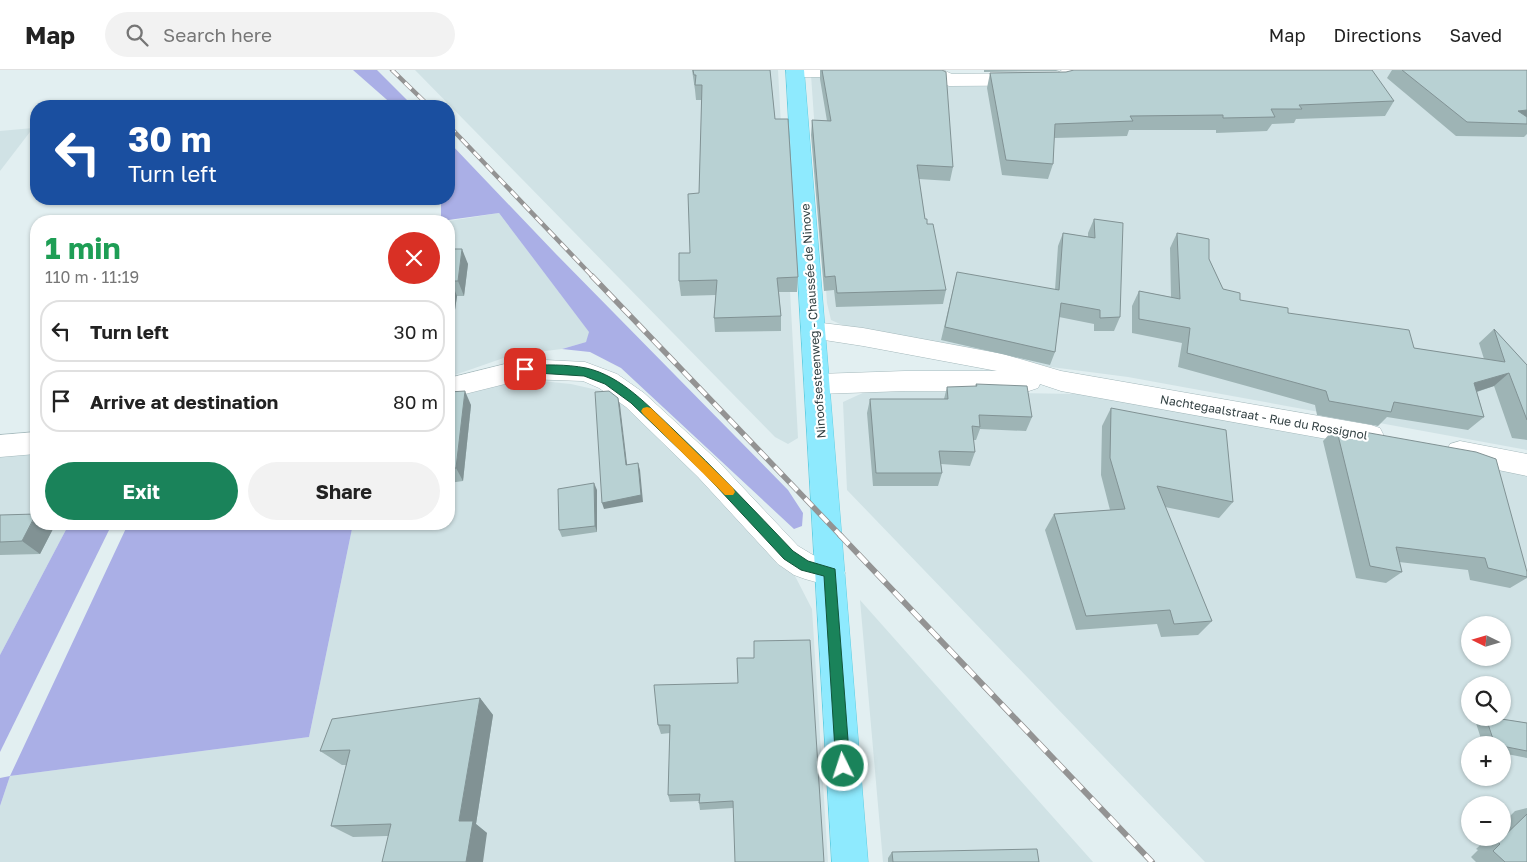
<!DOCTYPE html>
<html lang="en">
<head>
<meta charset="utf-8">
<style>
  body { margin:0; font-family:"Golos Text",sans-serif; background:#f2f2f2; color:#222; height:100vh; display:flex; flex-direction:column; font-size:19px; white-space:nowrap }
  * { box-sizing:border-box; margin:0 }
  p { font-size:16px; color:#767676 }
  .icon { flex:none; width:28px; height:28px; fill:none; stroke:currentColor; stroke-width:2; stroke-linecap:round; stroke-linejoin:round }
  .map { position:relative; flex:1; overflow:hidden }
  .sheet { position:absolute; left:30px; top:145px; width:425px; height:315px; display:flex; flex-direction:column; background:#fff; border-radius:20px; box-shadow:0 1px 4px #0004 }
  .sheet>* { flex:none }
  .guide { position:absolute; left:30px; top:30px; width:425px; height:105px; border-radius:20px; box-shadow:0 1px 4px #0004; background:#1a4fa0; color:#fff; overflow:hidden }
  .needle { width:32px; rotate:275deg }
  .fabs { position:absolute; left:1461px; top:546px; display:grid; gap:10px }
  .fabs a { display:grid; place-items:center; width:50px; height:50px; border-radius:50%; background:#fff; box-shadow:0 1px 4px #0004; font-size:25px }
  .pin { position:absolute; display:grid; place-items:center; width:42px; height:42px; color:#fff; margin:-21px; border-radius:10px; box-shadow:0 2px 8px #0006 }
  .me { position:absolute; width:55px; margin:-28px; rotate:356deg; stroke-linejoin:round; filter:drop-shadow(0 0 4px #0008) }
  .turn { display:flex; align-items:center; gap:18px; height:105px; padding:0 15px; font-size:22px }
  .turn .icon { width:65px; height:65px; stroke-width:2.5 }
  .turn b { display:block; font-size:35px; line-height:42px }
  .round { display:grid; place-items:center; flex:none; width:52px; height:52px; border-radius:26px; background:#f2f2f2 }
  .summary { display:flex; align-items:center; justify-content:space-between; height:85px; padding:0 15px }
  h1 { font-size:30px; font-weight:700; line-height:38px; color:#1e9e55 }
  .cta { display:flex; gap:10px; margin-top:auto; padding:10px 15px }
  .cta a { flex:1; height:58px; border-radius:30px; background:#1a835a; color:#fff; font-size:20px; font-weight:700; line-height:58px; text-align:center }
  .cta a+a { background:#f2f2f2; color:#222 }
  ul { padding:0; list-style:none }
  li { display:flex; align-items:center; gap:15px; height:62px; margin:0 10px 8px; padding:0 5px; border:2px solid #e0e0e0; border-radius:20px }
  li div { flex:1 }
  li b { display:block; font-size:19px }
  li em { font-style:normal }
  header { display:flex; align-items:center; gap:30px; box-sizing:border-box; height:70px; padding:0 25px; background:#fff; border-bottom:1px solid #e0e0e0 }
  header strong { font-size:24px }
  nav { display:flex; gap:28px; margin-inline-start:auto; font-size:18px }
  .search { width:350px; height:45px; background:#f2f2f2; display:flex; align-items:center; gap:12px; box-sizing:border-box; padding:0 18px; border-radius:28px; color:#767676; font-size:19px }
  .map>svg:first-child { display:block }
  .residential { fill:#d0e2e5; fill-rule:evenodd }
  .green { fill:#aaafe6 }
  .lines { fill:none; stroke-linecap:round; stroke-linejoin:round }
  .minor-casing { stroke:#a5b9bc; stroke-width:1 }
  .primary-casing { stroke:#5ecee3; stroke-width:1 }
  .minor { fill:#fff; fill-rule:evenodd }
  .primary { fill:#8eeafe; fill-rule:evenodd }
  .rail-far2-casing { stroke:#939393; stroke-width:4.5 }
  .rail-far1-casing { stroke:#939393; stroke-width:5.5 }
  .rail-casing { stroke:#939393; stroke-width:6 }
  .rail-far2 { stroke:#fff; stroke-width:3; stroke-dasharray:9; stroke-linecap:butt }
  .rail-far1 { stroke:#fff; stroke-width:4; stroke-dasharray:11; stroke-linecap:butt }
  .rail { stroke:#fff; stroke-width:4.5; stroke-dasharray:13; stroke-linecap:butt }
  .wall { fill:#9eb4b5 }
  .shaded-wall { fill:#819294 }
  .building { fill:#b8d1d3; stroke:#819294 }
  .route { fill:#1a835a; stroke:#11553a }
  .slow { fill:#f59e0b }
  .labels { text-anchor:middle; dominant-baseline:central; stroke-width:4.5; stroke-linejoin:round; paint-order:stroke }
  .street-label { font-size:12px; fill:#334143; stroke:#fff }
</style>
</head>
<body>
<header>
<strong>Map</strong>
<div class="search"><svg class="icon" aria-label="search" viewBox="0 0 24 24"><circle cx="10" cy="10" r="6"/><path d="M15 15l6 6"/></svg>Search here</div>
<nav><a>Map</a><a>Directions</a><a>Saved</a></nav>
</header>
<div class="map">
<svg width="1527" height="792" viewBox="0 0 1527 792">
  <rect width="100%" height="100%" fill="#e2eff1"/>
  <!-- residential -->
  <g class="residential">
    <polygon points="415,0 778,0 798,368 788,374 775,367"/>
    <polygon points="1252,0 1527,0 1527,380 1128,307 1051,297 937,274 856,261 831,250 827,233 811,5 924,5"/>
    <polygon points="33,58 0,101 0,61"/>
    <polygon points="499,143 590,263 586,272 562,279 512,285 449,307 449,151"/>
    <polygon points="541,311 571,314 611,323 708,411 795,506 812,539 828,792 0,792 0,736 10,706 309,667 353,454 449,454 449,328 501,315"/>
    <path d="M867,321l211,3 449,80v388h-322l-358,-372 -4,-88zM1470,555h32v33h-32zM1470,615h32v33h-32zM1470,675h32v33h-32zM1470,735h32v33h-32z"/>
    <polygon points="36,381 36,454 69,454 0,585 0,384"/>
    <polygon points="860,530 1093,792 883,792"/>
  </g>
  <!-- green -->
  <g class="green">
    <polygon points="353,0 377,0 413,36 394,36"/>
    <polygon points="449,72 555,183 788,420 803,443 802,456 794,459 621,298 590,282 562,279 586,272 589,262 499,143 441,151 441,129 449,129"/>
    <polygon points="69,454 112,454 0,682 0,585"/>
    <polygon points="128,454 353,454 309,667 10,706 0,736 0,708 10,706"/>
  </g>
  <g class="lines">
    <!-- minor casing -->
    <g class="minor-casing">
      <g id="minor">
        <polygon points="786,0 865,0 865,1 863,5 856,7 795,7 788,5"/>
        <polygon points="921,0 943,0 952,4 1057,3 1062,0 1084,0 1068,13 1061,15 949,16 923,5"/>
        <polygon points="814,252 863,258 1003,284 1061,301 1371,355 1380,358 1384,366 1380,374 1371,377 1061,321 1040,314 1038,318 1029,321 905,321 818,324 809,321 805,314 809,307 818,304 905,301 997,301 863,276 805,267 802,261 805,255"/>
        <polygon points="525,289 585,292 617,304 644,323 718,391 798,476 813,485 841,494 845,503 841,512 830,516 805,509 794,505 778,494 698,407 626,337 599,318 583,311 525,309 449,328 449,308"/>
        <polygon points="36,362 36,384 0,387 0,365"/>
        <polygon points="1460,371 1527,384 1527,406 1450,390 1446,382 1450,374"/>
      </g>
    </g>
    <!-- primary casing -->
    <g class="primary-casing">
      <polygon id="primary" points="786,0 804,0 868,792 832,792"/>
    </g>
    <!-- minor -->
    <use href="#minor" class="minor"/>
    <!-- primary -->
    <use href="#primary" class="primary"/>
    <!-- rail-far2 casing -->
    <g class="rail-far2-casing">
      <g id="rail-far2">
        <polyline points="392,0 429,36"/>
        <polyline points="449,56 593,207"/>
      </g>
    </g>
    <!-- rail-far1 casing -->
    <g class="rail-far1-casing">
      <polyline id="rail-far1" points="592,206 841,466"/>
    </g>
    <!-- rail casing -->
    <g class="rail-casing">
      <polyline id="rail" points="840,465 1152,792"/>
    </g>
    <!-- rail-far2 -->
    <use href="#rail-far2" class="rail-far2"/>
    <!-- rail-far1 -->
    <use href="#rail-far1" class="rail-far1"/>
    <!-- rail -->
    <use href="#rail" class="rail"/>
  </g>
  <!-- wall -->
  <g class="wall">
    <polygon points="692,0 770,0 775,49 798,207 797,222 779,222 781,246 781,261 715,262 714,248 716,225 681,226 679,211 690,183 699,123 702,30 696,30 695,20"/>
    <polygon points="820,0 942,0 953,97 950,111 919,109 925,149 927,154 946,220 943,234 836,237 834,220 824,221 811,65 812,50 827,51 820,9"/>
    <polygon points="984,0 1059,0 1056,1 984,2"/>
    <polygon points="1392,0 1527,0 1527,64 1524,67 1456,66 1387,8"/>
    <polygon points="1066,2 1394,31 1385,46 1296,49 1294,53 1272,54 1267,61 1216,63 1216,60 1129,60 1127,66 1054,68 1053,94 1048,109 1002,105 987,18 990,3"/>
    <polygon points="1094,149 1120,247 1114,261 1094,261 1094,254 1059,247 1055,282 1050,295 941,270 954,215 1055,220 1058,176 1063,163 1088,167 1088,163"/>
    <polygon points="1177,163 1209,189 1223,219 1240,230 1414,278 1484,289 1479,273 1494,259 1527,295 1527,370 1512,368 1494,316 1477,322 1484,347 1468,360 1387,347 1378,356 1317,345 1315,335 1178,297 1182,273 1132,263 1132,236 1139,221 1171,227 1170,178"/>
    <polygon points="449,179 468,194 464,226 457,226 449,282"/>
    <polygon points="976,314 1032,347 1026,361 980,359 976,370 973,370 975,382 970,396 941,394 942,403 938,416 873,416 867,343 870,329 944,329 947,317 975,317"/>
    <polygon points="449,322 471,335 463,411 449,413"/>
    <polygon points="1111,338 1233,432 1219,448 1165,437 1212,551 1198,565 1161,567 1157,554 1076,560 1045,460 1054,444 1110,440 1101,405 1102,356"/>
    <polygon points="1336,357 1527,507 1527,508 1510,518 1470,510 1468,500 1399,492 1402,502 1386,513 1356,508 1323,371"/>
    <polygon points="597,420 597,462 562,467 559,460"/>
    <polygon points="0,445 54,457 40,484 0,485"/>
    <polygon points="810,570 733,738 700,740 699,733 699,731 670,732 668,725 670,663 661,664 658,655 738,613 754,588"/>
    <polygon points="480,628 493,645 476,754 487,763 353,767 331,756 346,695 342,695 320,681"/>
    <polygon points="1481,648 1495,648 1527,653 1527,688 1502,683 1502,675 1483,675 1475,650"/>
    <polygon points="1527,738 1527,792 1476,792 1471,787 1478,780 1476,779 1488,768 1502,768 1502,754 1515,741"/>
    <polygon points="892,782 1039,792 888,792 888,788"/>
  </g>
  <!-- shaded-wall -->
  <g class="shaded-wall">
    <polygon points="1527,40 1527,52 1518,41"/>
    <polygon points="462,179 468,194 464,226 458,211"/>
    <polygon points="451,211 457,226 449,282 449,227"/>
    <polygon points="1509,303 1494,316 1460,327 1474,313"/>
    <polygon points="465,321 471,335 463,411 456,398"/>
    <polygon points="618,328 620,335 628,402 626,395"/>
    <polygon points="638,393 640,400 643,432 604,439 602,433"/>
    <polygon points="594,413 597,420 597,462 595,456"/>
    <polygon points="36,445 36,454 49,454 54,457 40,484 22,471"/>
    <polygon points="480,628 493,645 476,754 487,763 483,792 466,792 459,751"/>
  </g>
  <!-- building -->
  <g class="building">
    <polygon points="693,0 770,0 775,49 788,49 798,207 777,208 781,246 714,248 717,210 679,211 679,183 690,183 688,124 699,123 702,15 695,15 696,5 694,5"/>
    <polygon points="822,0 942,0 946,2 953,97 917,95 925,149 927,149 927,154 933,154 946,220 837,223 835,206 825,207 812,50 831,51"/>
    <polygon points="1074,0 1372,0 1394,31 1299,35 1302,39 1271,39 1275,47 1223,48 1223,45 1130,46 1133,51 1055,54 1053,94 1006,90 990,3 1066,2"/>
    <polygon points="1402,0 1527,0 1527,40 1518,41 1527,47 1527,54 1467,52"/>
    <polygon points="1094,149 1123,153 1120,247 1100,248 1100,240 1061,233 1055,282 945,257 957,202 1059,220 1063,163 1095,168"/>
    <polygon points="1177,163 1209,169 1209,189 1223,219 1240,223 1240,230 1288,238 1288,243 1409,260 1414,278 1505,292 1494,259 1527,295 1527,350 1509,303 1474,313 1484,347 1394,332 1391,342 1329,331 1326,321 1187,283 1190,258 1139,249 1139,221 1180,229"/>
    <polygon points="449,179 462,179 458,211 451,211 449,227"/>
    <polygon points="976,314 1027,316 1032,347 979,345 980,357 972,356 975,382 939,381 942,403 876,403 870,329 948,329 947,317 977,316"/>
    <polygon points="465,321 456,398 449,399 449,322"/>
    <polygon points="609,321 618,328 626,395 638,393 641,425 602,433 595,322"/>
    <polygon points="1111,338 1226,360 1233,432 1157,416 1212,551 1174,554 1170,540 1086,546 1054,444 1125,439 1110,388"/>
    <polygon points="1336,357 1476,382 1496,389 1527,502 1527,507 1488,498 1485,488 1396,477 1402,502 1370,496"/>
    <polygon points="594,413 595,456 559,460 558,419"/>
    <polygon points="36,444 22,471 0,472 0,445"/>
    <polygon points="810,570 824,792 735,792 733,731 699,733 700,724 668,725 670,655 658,655 654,615 738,613 737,588 754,588 754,571"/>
    <polygon points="480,628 459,751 473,751 466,792 382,792 391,754 331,756 350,680 320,681 332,649"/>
    <polygon points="1486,648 1495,648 1527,653 1527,681 1502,676 1502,675 1495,675"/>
    <polygon points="1527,744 1527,792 1505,792 1493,781 1500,774 1498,772"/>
    <polygon points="1037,779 1039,792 893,792 892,782"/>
  </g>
  <!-- route -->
  <path class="route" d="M525,295c20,0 41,-1 61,3 36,8 63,39 89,63 41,39 79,79 118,120l15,10 27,8 15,197 -2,5 -5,2 -5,-2 -2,-5 -12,-190 -23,-6 -17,-11 -80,-86 -73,-70 -26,-19 -21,-8 -63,-4 -2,-3 2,-3z"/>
  <!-- slow -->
  <polygon class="slow" points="647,337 651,338 733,418 735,422 733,425 725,425 643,344 641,341 643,338"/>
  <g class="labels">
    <!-- street labels -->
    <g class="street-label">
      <text transform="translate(813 251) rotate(-94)">Ninoofsesteenweg - Chaussée de Ninove</text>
      <text transform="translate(1264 347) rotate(10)">Nachtegaalstraat - Rue du Rossignol</text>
    </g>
  </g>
</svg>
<div class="fabs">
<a><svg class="needle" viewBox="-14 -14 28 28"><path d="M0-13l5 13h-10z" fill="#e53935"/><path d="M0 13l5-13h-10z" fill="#767676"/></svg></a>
<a><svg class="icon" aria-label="search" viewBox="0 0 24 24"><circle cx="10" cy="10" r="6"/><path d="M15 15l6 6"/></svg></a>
<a>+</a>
<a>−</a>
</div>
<div class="pin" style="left:525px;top:299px;background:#d93025"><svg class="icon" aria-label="arrive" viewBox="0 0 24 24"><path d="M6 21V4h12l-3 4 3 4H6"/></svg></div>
<svg class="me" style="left:843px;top:696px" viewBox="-20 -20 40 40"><circle r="17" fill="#1a835a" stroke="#fff" stroke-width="3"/><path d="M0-11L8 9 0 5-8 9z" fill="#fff"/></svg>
<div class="guide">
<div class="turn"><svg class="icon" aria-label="left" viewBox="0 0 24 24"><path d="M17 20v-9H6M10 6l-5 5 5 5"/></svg><div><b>30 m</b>Turn left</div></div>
</div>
<section class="sheet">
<div class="summary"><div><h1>1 min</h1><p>110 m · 11:19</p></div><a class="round" style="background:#d93025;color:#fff"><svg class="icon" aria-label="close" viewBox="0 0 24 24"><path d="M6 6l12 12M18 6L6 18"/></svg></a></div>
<ul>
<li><svg class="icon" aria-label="left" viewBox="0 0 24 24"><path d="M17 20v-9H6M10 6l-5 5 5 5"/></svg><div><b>Turn left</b></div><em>30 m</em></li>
<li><svg class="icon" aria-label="arrive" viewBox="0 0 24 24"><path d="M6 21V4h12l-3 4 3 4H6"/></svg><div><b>Arrive at destination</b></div><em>80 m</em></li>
</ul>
<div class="cta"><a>Exit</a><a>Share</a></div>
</section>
</div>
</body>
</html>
